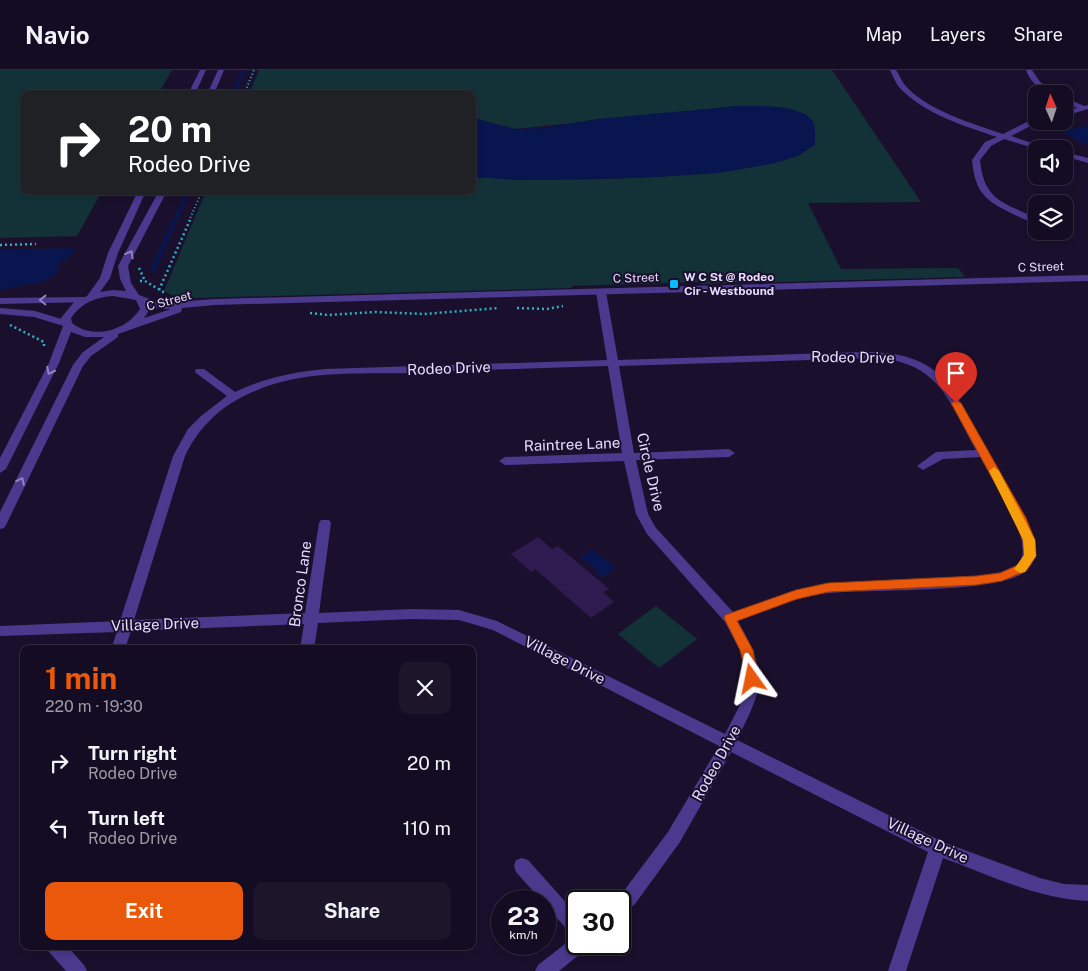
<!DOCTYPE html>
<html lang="en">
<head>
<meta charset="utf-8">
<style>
  body { margin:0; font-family:"Public Sans",sans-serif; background:#1d152a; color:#f1f3f6; height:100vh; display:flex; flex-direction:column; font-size:19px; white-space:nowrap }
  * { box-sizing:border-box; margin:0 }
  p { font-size:16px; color:#9d9ba5 }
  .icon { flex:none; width:28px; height:28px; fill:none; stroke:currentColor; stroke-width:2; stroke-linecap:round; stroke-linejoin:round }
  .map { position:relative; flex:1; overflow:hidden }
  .drawer { position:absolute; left:20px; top:575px; width:456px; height:305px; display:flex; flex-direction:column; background:#140c22; border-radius:10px; box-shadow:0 2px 8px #0003,0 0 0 1px #332c40 }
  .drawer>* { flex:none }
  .guide { position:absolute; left:20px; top:20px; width:456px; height:105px; border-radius:10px; box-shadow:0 2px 8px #0003,0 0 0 1px #332c40; background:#202124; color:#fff; overflow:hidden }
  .needle { width:32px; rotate:357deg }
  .buttons { position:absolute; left:1028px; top:15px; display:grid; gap:10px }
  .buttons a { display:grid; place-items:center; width:45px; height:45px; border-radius:10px; background:#140c22; box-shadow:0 2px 8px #0003,0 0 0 1px #332c40; font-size:25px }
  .speed { position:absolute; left:491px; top:820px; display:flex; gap:10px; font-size:25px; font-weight:700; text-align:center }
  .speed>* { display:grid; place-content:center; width:65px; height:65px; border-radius:50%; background:#140c22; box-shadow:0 2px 8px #0003,0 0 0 1px #332c40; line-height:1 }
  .speed small { font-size:12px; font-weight:400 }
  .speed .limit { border:2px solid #111; border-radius:8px; background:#fff; color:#111 }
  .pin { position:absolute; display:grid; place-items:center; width:42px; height:42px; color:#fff; margin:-51px -21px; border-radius:50% 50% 50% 0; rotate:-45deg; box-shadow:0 0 5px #0007 }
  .pin .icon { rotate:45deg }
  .me { position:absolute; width:55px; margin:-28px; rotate:348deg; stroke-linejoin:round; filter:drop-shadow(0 0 4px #0008) }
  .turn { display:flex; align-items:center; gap:18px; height:105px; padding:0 25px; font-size:22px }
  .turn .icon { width:65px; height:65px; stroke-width:2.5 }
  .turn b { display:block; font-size:35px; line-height:42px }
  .round { display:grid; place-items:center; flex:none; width:52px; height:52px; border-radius:10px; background:#1d152a }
  .overview { display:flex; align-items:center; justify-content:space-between; height:85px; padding:0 25px }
  h1 { font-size:30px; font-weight:700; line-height:38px; color:#ea580c }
  .primary-button { display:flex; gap:10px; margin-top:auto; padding:10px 25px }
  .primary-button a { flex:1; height:58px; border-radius:10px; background:#ea580c; color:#fff; font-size:20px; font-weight:700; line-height:58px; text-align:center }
  .primary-button a+a { background:#1d152a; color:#f1f3f6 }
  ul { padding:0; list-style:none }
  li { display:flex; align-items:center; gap:15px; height:65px; padding:0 25px }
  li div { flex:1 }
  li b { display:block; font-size:19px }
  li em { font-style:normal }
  header { display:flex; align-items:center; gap:30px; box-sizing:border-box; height:70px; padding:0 25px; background:#140c22; border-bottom:1px solid #332c40 }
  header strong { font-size:24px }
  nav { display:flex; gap:28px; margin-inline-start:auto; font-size:18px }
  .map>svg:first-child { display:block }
  .green { fill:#133237 }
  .water { fill:#08154e }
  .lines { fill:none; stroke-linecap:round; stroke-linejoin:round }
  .stream-far1 { stroke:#08154e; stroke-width:4 }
  .stream { stroke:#08154e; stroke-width:4.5 }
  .building { fill:#2f1b4f }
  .path-far1 { stroke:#2bb2c4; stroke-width:2; stroke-dasharray:1 2.5; stroke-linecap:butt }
  .path { stroke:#2bb2c4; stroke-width:2.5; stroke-dasharray:2 3; stroke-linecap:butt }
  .minor { fill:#4b398e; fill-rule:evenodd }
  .tertiary { fill:#4b398e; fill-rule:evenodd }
  .oneway { stroke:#9182c1 }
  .route { fill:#ea580c; stroke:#983908 }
  .slow { fill:#f59e0b }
  .poi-dot { fill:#08bbff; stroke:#1a102d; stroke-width:2 }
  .labels { text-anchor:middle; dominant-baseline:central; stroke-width:4; stroke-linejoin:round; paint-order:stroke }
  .far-street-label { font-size:12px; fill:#e6dcff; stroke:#1a102d }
  .far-poi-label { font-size:12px; font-weight:bold; fill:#e6dcff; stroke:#1a102d; text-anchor:start }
  .street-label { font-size:15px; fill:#e6dcff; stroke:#1a102d }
</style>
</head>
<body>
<header>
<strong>Navio</strong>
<nav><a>Map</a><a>Layers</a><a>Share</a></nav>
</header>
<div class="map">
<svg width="1088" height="901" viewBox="0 0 1088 901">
  <rect width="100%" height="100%" fill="#1a102d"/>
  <!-- green -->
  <g class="green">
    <polygon points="0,0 172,0 158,24 24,24 24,121 102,121 77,166 0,168"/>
    <path d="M259,0h573l89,132 -113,1 33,66 117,-1 7,9 -263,7 -1,-2 -129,4v2l-379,10 -21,-3 -8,-4 42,-100h266l1,-14c43,3 86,3 129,2 66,-2 132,-4 196,-23l16,-29 -1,-5 -8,-8 -66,-8 -224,23 -42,-11 -1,-24h-223z"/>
    <polygon points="656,536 697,569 659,598 618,564"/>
  </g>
  <!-- water -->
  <g class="water">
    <path d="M739,36c18,0 63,-2 74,16 3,6 2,16 2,23l-17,11 -27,8 -53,9 -80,5 -121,2 -44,-3v-59l42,11 30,-1 52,-9z"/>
    <polygon points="1085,56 1088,57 1088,74 1080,72 1063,61"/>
    <polygon points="75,178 70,187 57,194 59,202 45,211 0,220 0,180"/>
    <polygon points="592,479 616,498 601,508 598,505 599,503 580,487"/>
  </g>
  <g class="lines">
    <!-- stream-far1 -->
    <g class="stream-far1">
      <polyline points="233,24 244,0"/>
      <polyline points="175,151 188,121"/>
    </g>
    <!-- stream -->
    <polyline class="stream" points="153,200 175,150"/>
  </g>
  <!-- building -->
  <polygon class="building" points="538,467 552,479 558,476 609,519 603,522 614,532 591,548 535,499 531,502 511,484"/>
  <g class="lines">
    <!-- path-far1 -->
    <g class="path-far1">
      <polyline points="244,24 254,0"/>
      <polyline points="189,151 202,121"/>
    </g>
    <!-- path -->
    <g class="path">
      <polyline points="0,175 36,174"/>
      <polyline points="139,198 145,211"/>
      <polyline points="140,211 145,211 165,223"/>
      <polyline points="159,220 190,150"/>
      <polyline points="517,238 547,239 563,236"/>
      <polyline points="310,243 328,245 375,242 424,244 499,238"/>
      <polyline points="10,255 44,272 44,277"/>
    </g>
    <!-- minor -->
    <g class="minor">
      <path d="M890,0h6c3,4 5,10 8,14 20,25 69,40 99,50l30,-15 7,2 -29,15 39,13h-13l-33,-10 -13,7 -11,14c4,41 23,42 56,58v6c-8,-3 -17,-7 -25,-11 -27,-13 -36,-22 -39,-53l13,-18 12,-5c-33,-11 -73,-23 -98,-50 -4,-5 -6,-11 -9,-17z"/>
      <path d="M1026,0h6l8,12 16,12c-13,0 -26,-12 -30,-24z"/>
      <polygon points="1064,27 1084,36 1088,35 1088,39 1064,46 1064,42 1077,38 1064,32"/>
      <polygon points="1064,82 1088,88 1088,93 1064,86"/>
      <path d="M601,219l5,3 12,68 244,-8c37,0 61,5 88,32l76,134c8,18 17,36 1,52 -22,24 -160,19 -198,23 -31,3 -61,17 -91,28 30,54 26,65 -1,119l206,102 97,36 24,6 24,1v16c-51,-2 -98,-26 -145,-43l-37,113h-18l40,-119 -197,-100 -51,90 -45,62 -15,11v-14l-6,-1 9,-8 45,-60 51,-86 -226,-116 -34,-10 -47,-1 -94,4 -4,26h-14l4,-25 -173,7 -6,18h-14l6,-17 -117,4v-10l120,-5 53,-165 15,-27 13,-13 26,-20 -31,-23 -1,-2 1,-2h8l31,23c29,-14 58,-20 90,-23l282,-9 -11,-68zM875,288c64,4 73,42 101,92l-40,2 -19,14 6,4 20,-11 37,-2c11,19 59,90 37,108 -11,8 -28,9 -41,11l-148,7 -32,7 -63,22 -77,-84 -8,-14 -12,-54 93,-3 6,-4 -6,-4 -95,4 -15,-87zM608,296l14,87 -117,4 -6,4 6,4 119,-4 12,53 11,20 78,88 15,28 6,29 -5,24 -16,31 -228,-113 -38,-11 -47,-1 -93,4 12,-90 -2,-3h-8l-2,3 -14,90 -171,7 51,-164c15,-31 38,-52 70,-65 47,-21 102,-17 153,-18 67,-3 134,-5 200,-7z"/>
      <polygon points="85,227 90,230 88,232 0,234 0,228"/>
      <polygon points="0,238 35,241 71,252 72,254 67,257 34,247 0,244"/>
      <polygon points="522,788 528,790 578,846 578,874 588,874 585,880 559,901 535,901 538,895 574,867 545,835 545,831 542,831 516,802 514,796 516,790"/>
      <polygon points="46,876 67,876 84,895 87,901 66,901 49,882"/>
    </g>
    <!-- tertiary -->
    <g class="tertiary">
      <polygon points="200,0 206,0 195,24 188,24"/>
      <polygon points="218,0 224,0 214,24 207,24"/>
      <path d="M138,121h8l-28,62 -8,25 -10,14 13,-2 13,1 -6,-12 -2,-13 41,-75h8l-39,75 3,17 8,12 21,8 55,-4 873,-24v6l-873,24 -33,3 -1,4 -63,22v3l-27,19 -8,10 -77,159 -2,3 -4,1v-17l73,-147 10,-13 21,-15h-19l-14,-5 -12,31 -53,106 -6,4v-15l49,-95 14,-37 -2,-8 13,-16 13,-6 13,-18 8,-25zM113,226l23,4 4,9c-14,22 -47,31 -68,14l-1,-5c10,-15 25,-21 42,-22zM148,236l12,3h11l-27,9 6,-9z"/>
    </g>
  </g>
  <!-- one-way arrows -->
  <defs><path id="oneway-chevron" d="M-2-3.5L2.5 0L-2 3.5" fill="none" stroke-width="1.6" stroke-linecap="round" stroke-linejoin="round" transform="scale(1.25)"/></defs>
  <g class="oneway">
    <use href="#oneway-chevron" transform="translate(130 184) rotate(-61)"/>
    <use href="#oneway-chevron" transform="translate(43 230) rotate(-179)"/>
    <use href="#oneway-chevron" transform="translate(50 301) rotate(117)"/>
    <use href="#oneway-chevron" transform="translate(21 411) rotate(-64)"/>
  </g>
  <!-- route -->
  <polygon class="route" points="956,330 961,333 1026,448 1035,470 1036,486 1026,501 1002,511 976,515 828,522 797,529 737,551 753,580 759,609 757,613 752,615 748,613 740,580 724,548 725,545 796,520 828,513 976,506 1000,503 1018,495 1024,486 1023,470 1014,448 951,333"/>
  <!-- slow -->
  <polygon class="slow" points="994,397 999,401 1035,470 1036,486 1025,502 1020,503 1014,499 1024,485 1023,470 989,401"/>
  <!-- markers -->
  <rect class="poi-dot" x="669" y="209" width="10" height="10" rx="2.5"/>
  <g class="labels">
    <!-- far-street labels -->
    <g class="far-street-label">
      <text transform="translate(1041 197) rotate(-2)">C Street</text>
      <text transform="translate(636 208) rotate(-2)">C Street</text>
      <text transform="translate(169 231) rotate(-15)">C Street</text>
    </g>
    <!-- far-poi labels -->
    <g class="far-poi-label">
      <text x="684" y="207">W C St @ Rodeo<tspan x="684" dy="14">Cir - Westbound</tspan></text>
    </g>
    <!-- street labels -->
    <g class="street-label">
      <text transform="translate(853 287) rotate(1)">Rodeo Drive</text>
      <text transform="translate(449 298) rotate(-2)">Rodeo Drive</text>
      <text transform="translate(572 374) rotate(-2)">Raintree Lane</text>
      <text transform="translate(651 402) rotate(77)">Circle Drive</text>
      <text transform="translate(300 514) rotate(-82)">Bronco Lane</text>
      <text transform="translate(155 554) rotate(-2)">Village Drive</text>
      <text transform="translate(565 590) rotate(27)">Village Drive</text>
      <text transform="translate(716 693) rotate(-61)">Rodeo Drive</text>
      <text transform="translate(928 770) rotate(25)">Village Drive</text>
    </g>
  </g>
</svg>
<div class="buttons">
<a><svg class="needle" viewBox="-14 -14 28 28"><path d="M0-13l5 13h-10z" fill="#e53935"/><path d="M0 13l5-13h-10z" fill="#9d9ba5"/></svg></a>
<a><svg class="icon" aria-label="sound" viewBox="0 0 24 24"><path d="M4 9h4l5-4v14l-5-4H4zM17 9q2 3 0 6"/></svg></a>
<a><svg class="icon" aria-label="layers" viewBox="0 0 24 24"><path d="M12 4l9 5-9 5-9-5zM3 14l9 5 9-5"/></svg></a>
</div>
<div class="speed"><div>23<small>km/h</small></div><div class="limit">30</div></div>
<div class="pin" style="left:956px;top:333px;background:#d93025"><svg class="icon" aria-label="arrive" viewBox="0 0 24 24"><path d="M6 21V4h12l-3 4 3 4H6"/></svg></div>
<svg class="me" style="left:752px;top:609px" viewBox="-20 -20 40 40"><path d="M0-17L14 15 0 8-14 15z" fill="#ea580c" stroke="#fff" stroke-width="4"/></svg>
<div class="guide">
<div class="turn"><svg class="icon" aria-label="right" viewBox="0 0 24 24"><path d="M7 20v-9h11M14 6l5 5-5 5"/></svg><div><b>20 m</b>Rodeo Drive</div></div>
</div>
<section class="drawer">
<div class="overview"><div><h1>1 min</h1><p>220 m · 19:30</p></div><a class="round"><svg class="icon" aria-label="close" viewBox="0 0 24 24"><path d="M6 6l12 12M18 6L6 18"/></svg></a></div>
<ul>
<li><svg class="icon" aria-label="right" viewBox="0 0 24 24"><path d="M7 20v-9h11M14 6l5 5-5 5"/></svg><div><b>Turn right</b><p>Rodeo Drive</p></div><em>20 m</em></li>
<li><svg class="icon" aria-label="left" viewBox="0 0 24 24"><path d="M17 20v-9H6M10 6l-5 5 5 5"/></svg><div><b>Turn left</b><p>Rodeo Drive</p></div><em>110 m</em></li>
</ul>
<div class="primary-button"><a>Exit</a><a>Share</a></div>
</section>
</div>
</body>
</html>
